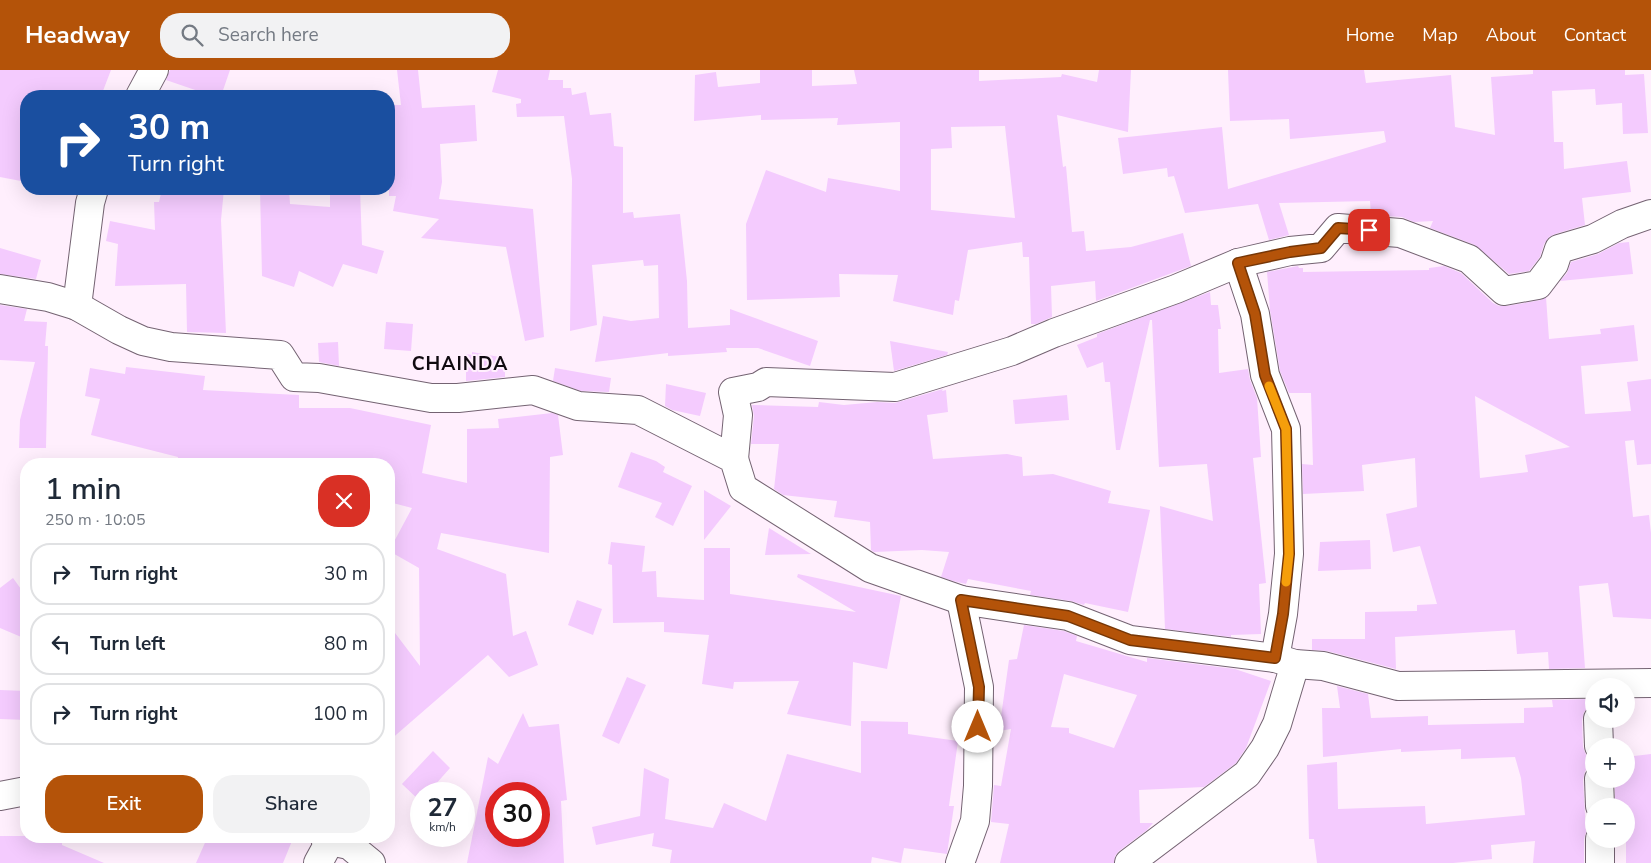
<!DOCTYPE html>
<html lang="en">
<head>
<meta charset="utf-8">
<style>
  body { margin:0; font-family:"Nunito Sans",sans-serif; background:#f2f2f3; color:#1f2937; height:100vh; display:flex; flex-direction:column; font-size:19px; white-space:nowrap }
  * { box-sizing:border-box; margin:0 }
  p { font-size:16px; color:#747a83 }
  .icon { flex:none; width:28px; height:28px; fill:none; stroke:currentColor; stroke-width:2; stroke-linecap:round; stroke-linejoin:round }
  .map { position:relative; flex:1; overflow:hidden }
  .side { position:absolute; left:20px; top:388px; width:375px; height:385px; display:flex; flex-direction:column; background:#fff; border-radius:20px; box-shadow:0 5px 20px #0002 }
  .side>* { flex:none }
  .top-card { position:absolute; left:20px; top:20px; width:375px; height:105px; border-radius:20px; box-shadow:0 5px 20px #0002; background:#1a4fa0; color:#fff; overflow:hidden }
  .buttons { position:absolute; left:1585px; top:608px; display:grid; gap:10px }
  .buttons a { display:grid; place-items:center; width:50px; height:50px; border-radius:50%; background:#fff; box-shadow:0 5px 20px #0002; font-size:25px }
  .speed { position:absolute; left:410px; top:712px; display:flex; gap:10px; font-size:25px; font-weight:700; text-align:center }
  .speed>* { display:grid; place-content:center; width:65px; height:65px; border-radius:50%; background:#fff; box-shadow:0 5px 20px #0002; line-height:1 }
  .speed small { font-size:12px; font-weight:400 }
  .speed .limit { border:8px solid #d22; background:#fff; color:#111 }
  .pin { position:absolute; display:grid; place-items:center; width:42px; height:42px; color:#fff; margin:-21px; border-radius:10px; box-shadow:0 2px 8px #0006 }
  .me { position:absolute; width:55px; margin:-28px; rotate:0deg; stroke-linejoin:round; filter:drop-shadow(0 0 4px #0008) }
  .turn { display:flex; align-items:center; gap:18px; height:105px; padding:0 25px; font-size:22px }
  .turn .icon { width:65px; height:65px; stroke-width:2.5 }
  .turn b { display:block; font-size:35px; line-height:42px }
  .round { display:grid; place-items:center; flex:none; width:52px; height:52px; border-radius:20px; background:#f2f2f3 }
  .overview { display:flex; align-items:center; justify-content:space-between; height:85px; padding:0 25px }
  h1 { font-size:30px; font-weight:600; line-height:38px }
  .primary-button { display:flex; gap:10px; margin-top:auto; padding:10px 25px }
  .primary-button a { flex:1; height:58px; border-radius:20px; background:#b45309; color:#fff; font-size:20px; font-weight:600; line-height:58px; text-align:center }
  .primary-button a+a { background:#f2f2f3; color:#1f2937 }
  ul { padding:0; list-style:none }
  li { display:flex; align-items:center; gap:15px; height:62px; margin:0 10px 8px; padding:0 15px; border:2px solid #e0e1e3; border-radius:20px }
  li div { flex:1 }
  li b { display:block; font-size:19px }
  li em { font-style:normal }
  header { display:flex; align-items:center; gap:30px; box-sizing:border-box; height:70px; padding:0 25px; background:#b45309; color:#fff }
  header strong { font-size:24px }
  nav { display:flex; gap:28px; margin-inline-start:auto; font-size:18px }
  .search { width:350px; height:45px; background:#f2f2f3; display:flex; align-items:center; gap:12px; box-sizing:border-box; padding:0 18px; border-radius:20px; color:#747a83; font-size:19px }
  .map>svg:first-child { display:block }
  .building { fill:#f4cbfe; fill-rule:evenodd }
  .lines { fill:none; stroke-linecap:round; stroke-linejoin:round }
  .minor-casing { stroke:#746372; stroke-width:30 }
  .minor { stroke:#fff; stroke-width:28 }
  .route-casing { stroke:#753606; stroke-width:12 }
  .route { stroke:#b45309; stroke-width:9 }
  .slow { stroke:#f59e0b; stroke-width:9 }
  .labels { text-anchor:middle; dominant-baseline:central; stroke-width:4; stroke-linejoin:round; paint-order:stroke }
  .district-label { font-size:19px; font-weight:bold; letter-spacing:1px; fill:#100a10; stroke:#ffeffd }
</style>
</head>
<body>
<header>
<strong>Headway</strong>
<div class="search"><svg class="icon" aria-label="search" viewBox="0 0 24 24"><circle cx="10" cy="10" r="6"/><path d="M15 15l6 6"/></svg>Search here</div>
<nav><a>Home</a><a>Map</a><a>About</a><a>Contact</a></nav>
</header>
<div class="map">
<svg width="1651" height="793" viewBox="0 0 1651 793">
  <rect width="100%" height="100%" fill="#ffeffd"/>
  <!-- building -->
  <g class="building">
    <polygon points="0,0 111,0 101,26 26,26 26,112 0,107"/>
    <polygon points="170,0 230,0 221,26 201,26 201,22 166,10"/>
    <polygon points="397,0 418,0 422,38 475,35 477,71 440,74 442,112 439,129 533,139 544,267 525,271 506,177 421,168 439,149 393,141 396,126 389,126 389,35 401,35"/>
    <polygon points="498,0 550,0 548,10 563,10 563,18 571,18 572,25 586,22 590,45 611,43 614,76 623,77 623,143 633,142 634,148 680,144 687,211 688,258 730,255 730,239 818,271 810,296 758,278 726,278 727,282 668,286 668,283 595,292 603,246 631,251 659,248 658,195 644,196 643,190 592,195 597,255 570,261 572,109 564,46 517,47 516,34 521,33 521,29 492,22"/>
    <path d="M760,0h52v16l45,-2 -3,-14h125v11l82,-4 1,-3 35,8 2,-12h32l-3,62 -71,-17 6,52 3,-1 6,66 12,-1 2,20 45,-4 52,-14 8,33 -95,35 -1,-20 -44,5 1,31 -16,7h-5l-2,-67h-6l-1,-15 -54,8 -9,51 -4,-1 -2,15 -60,-14 5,-26 -59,-1 1,23 -93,3 -1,-76 20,-54 60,22 2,-14 72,13v-69l-63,3 1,-7 -77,2v-5l-67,6 1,-46 21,-3 2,15 42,-4zM1005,56l10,92 -84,-8v-61l21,-1 -1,-21z"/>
    <polygon points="1228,0 1364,0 1366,13 1451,5 1455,57 1495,65 1491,7 1533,4 1533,0 1625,0 1625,5 1644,4 1648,63 1623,64 1622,33 1596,35 1595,19 1552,21 1554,72 1563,72 1564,99 1627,91 1631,122 1582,128 1585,155 1555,164 1549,167 1544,174 1540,187 1529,201 1509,204 1475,175 1430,158 1433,151 1414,152 1402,147 1371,145 1370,131 1279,133 1289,165 1269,170 1258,134 1185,143 1174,106 1168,107 1167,98 1123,104 1118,68 1222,57 1228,119 1386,72 1384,61 1290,69 1289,49 1230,51"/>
    <polygon points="162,119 224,119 221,150 226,263 187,262 186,214 115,216 118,174 106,171 110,151 155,160 154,132 159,132"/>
    <polygon points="260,119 289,119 290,134 330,137 330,119 360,119 362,175 384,181 377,204 343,194 333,217 299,201 294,217 262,206"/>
    <polygon points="1629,172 1633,204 1560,211 1567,203 1571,192 1598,184 1619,173"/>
    <polygon points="0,178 41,190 36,209 0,204"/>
    <path d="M1298,196l1,2h4v4l126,-2v-2l15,-2 17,7 32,30 6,3h8l34,-6 5,-3 3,42 52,-5 -1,-5 34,-4 4,36 -57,5 4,48 46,-3 -4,-29 24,-3v85l-14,1 -3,-25 -9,1 8,76 16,-2 2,18v86l-38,-2 -5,-34 -29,3 6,82 -36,1 -1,-17 -31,2 -2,-24 -120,7 1,32 -69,-18 -15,-1v-11h53v-27l52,-1v-6l20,-1 -17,-58 -27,6 -7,-38 31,-7 -2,-49 -53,7 2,26 -61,3 -1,-30 11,1 -2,-72h-22l-9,-22 -10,-61 -3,-38zM1475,326l95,51 -45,8 3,17 -48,6z"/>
    <polygon points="1210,222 1211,235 1218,235 1221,259 1218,259 1219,303 1248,299 1250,310 1257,328 1261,387 1253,388 1266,513 1259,514 1261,564 1231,565 1231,567 1165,559 1160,436 1213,451 1207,394 1159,397 1152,250 1150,250 1120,380 1116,380 1110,312 1105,312 1103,292 1087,298 1077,275 1097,267 1097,264"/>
    <polygon points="0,235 27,239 24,251 47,252 45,276 48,276 46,378 19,378 20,350 35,292 0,290"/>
    <polygon points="386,252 413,254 411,281 384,279"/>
    <polygon points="890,271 948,282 947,285 894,301"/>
    <polygon points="338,272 339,296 319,292 318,273"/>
    <polygon points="472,282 505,288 505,307 466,311 466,284 472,285"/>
    <polygon points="126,297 205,306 203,320 299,325 299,338 350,338 431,355 422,403 467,413 467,359 499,358 498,349 552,343 558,345 563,385 550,387 549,483 441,463 437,479 506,504 513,566 526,561 538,595 509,607 488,585 389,671 389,555 420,596 419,498 389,481 412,438 389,432 389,394 177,394 178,387 91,365 100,329 85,326 90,298 125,304"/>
    <polygon points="555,298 611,308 609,322 581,321 553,311"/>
    <polygon points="666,314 706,323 700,346 672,340 665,336"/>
    <polygon points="943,319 942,321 946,320 948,342 927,345 933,389 1007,384 1022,387 1023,406 1053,404 1111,421 1108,433 1150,440 1128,542 1085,533 1084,535 1071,531 1030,525 1031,521 968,509 966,514 953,511 941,507 949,482 922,480 874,482 871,480 870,452 834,447 837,431 783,425 774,419 779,374 751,374 754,346 752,335 818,337 819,332 844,335 877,332 895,333"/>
    <polygon points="1067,325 1069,350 1015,354 1013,330"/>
    <polygon points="631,382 656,391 665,397 663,402 692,416 673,456 655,447 662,433 618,417"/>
    <polygon points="704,420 731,436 704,470"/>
    <polygon points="769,458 811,484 765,485"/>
    <polygon points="1370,470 1371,499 1318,501 1320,472"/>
    <polygon points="611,472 645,476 642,502 656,501 657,527 704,530 704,478 730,478 730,524 856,542 797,507 798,504 901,526 887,599 853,592 851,656 787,644 799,611 734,612 733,619 702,614 709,565 664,562 664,552 613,553 612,495 608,494"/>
    <polygon points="13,508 26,526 26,569 0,558 0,518"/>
    <polygon points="577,530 602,539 593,565 568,555"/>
    <path d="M1024,555l40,6 13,5 -1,5 71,21v-4l88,11 36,12 -25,67 -10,15 -32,24 -65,3 1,33h13l-6,7 -28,21 -4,5 -1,7h-114l9,-39 -18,-2 3,-37 7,1 10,-57 -12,2 10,-71 8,-1zM1064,604l73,21 -23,53 -45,-15v-5l-18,-1z"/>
    <polygon points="627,607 646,615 619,674 602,666"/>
    <polygon points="1337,616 1368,624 1371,648 1428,646 1428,655 1524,653 1524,638 1553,637 1552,630 1587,629 1588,638 1584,642 1582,650 1583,677 1586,685 1594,690 1594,695 1585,701 1583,710 1586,762 1584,769 1584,793 1533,793 1535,771 1491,775 1492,789 1453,793 1317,793 1314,769 1309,769 1307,695 1337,692 1338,739 1425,736 1426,754 1525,745 1521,708 1515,687 1461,689 1461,679 1401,682 1401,679 1323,687 1322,638 1340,638"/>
    <polygon points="0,620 26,621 26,650 0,649"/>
    <path d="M523,643l6,14 30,-3 8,76 -6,1 3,62h-97l21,-106 10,7zM496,724h43v42h-43z"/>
    <polygon points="861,651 908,652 908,664 958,671 949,736 954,736 947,784 904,778 901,793 872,787 871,793 670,793 672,780 652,776 654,763 596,775 592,757 640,746 644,698 669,709 665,749 713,758 724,733 766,751 787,684 861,703"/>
    <polygon points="433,681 450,698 427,724 421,724 420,731 402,714"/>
    <polygon points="1651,684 1651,793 1626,793 1626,736 1615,736 1615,709 1626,709 1626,687"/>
    <polygon points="0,766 62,766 62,775 104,793 0,793"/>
    <polygon points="208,766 294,766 283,793 196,793"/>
  </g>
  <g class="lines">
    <!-- minor casing -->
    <g class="minor-casing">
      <g id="minor">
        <polyline points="140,26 154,0"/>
        <polyline points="1238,193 1255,244 1265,305 1286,359 1289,484 1283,544 1275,588"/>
        <polyline points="0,219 48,227 77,236 119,260 143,271 171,277 280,285 294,307 319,308 431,328 458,328 533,320 578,336 638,340 734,389 743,418 870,498 961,530 1068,546 1130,570 1275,588 1295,594 1323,596 1398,616 1651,613"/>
        <polyline points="77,236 90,133 94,119"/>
        <polyline points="734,389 738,345 733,322 758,317 766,312 895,317 1012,281 1054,263 1176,219 1238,193 1290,181 1321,178 1338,158 1400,163 1469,189 1504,221 1538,215 1554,194 1559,179 1593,169 1622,154 1651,144"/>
        <polyline points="1598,649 1599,676"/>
        <polyline points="1599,709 1600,736"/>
        <polyline points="0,726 26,721"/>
        <polyline points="324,766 330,771 349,775 371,793"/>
        <polyline points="1600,769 1600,793"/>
        <polyline points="318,793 330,771"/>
        <polyline points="960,793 975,751 978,716 979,617 961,530"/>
        <polyline points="1129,793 1247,704 1265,678 1277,654 1295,594"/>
      </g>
    </g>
    <!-- minor -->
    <use href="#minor" class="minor"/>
  </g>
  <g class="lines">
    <!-- route casing -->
    <g class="route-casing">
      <polyline id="route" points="978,657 979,617 961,530 1068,546 1130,570 1275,588 1283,544 1289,484 1286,359 1265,305 1255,244 1238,193 1290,182 1321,178 1338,158 1369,160"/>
    </g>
    <!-- route -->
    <use href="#route" class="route"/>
    <!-- slow -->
    <polyline class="slow" points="1269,316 1286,359 1289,484 1286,512"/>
  </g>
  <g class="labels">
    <!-- district labels -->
    <g class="district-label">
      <text x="460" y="294">CHAINDA</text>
    </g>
  </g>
</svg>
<div class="buttons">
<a><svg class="icon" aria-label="sound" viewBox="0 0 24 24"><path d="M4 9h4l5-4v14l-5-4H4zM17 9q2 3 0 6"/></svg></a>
<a>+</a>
<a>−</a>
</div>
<div class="speed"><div>27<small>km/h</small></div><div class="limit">30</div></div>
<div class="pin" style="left:1369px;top:160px;background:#d93025"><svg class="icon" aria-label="arrive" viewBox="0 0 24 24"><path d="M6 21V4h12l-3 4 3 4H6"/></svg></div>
<svg class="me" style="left:978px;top:657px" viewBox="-20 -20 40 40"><circle r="19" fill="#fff"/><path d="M0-13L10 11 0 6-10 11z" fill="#b45309"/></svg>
<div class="top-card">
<div class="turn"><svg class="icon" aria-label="right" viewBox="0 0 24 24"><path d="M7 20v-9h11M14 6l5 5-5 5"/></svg><div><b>30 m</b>Turn right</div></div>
</div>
<section class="side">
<div class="overview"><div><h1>1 min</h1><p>250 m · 10:05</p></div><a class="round" style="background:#d93025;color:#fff"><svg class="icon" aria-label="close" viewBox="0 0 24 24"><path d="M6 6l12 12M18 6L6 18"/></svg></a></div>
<ul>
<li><svg class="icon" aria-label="right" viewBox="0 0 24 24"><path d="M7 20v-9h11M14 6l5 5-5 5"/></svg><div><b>Turn right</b></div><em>30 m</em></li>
<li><svg class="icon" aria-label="left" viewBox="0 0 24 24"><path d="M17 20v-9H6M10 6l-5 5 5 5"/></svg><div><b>Turn left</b></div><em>80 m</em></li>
<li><svg class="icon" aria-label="right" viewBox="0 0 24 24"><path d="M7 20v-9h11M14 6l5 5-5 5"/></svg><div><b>Turn right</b></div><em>100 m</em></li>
</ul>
<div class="primary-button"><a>Exit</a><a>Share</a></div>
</section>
</div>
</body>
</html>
